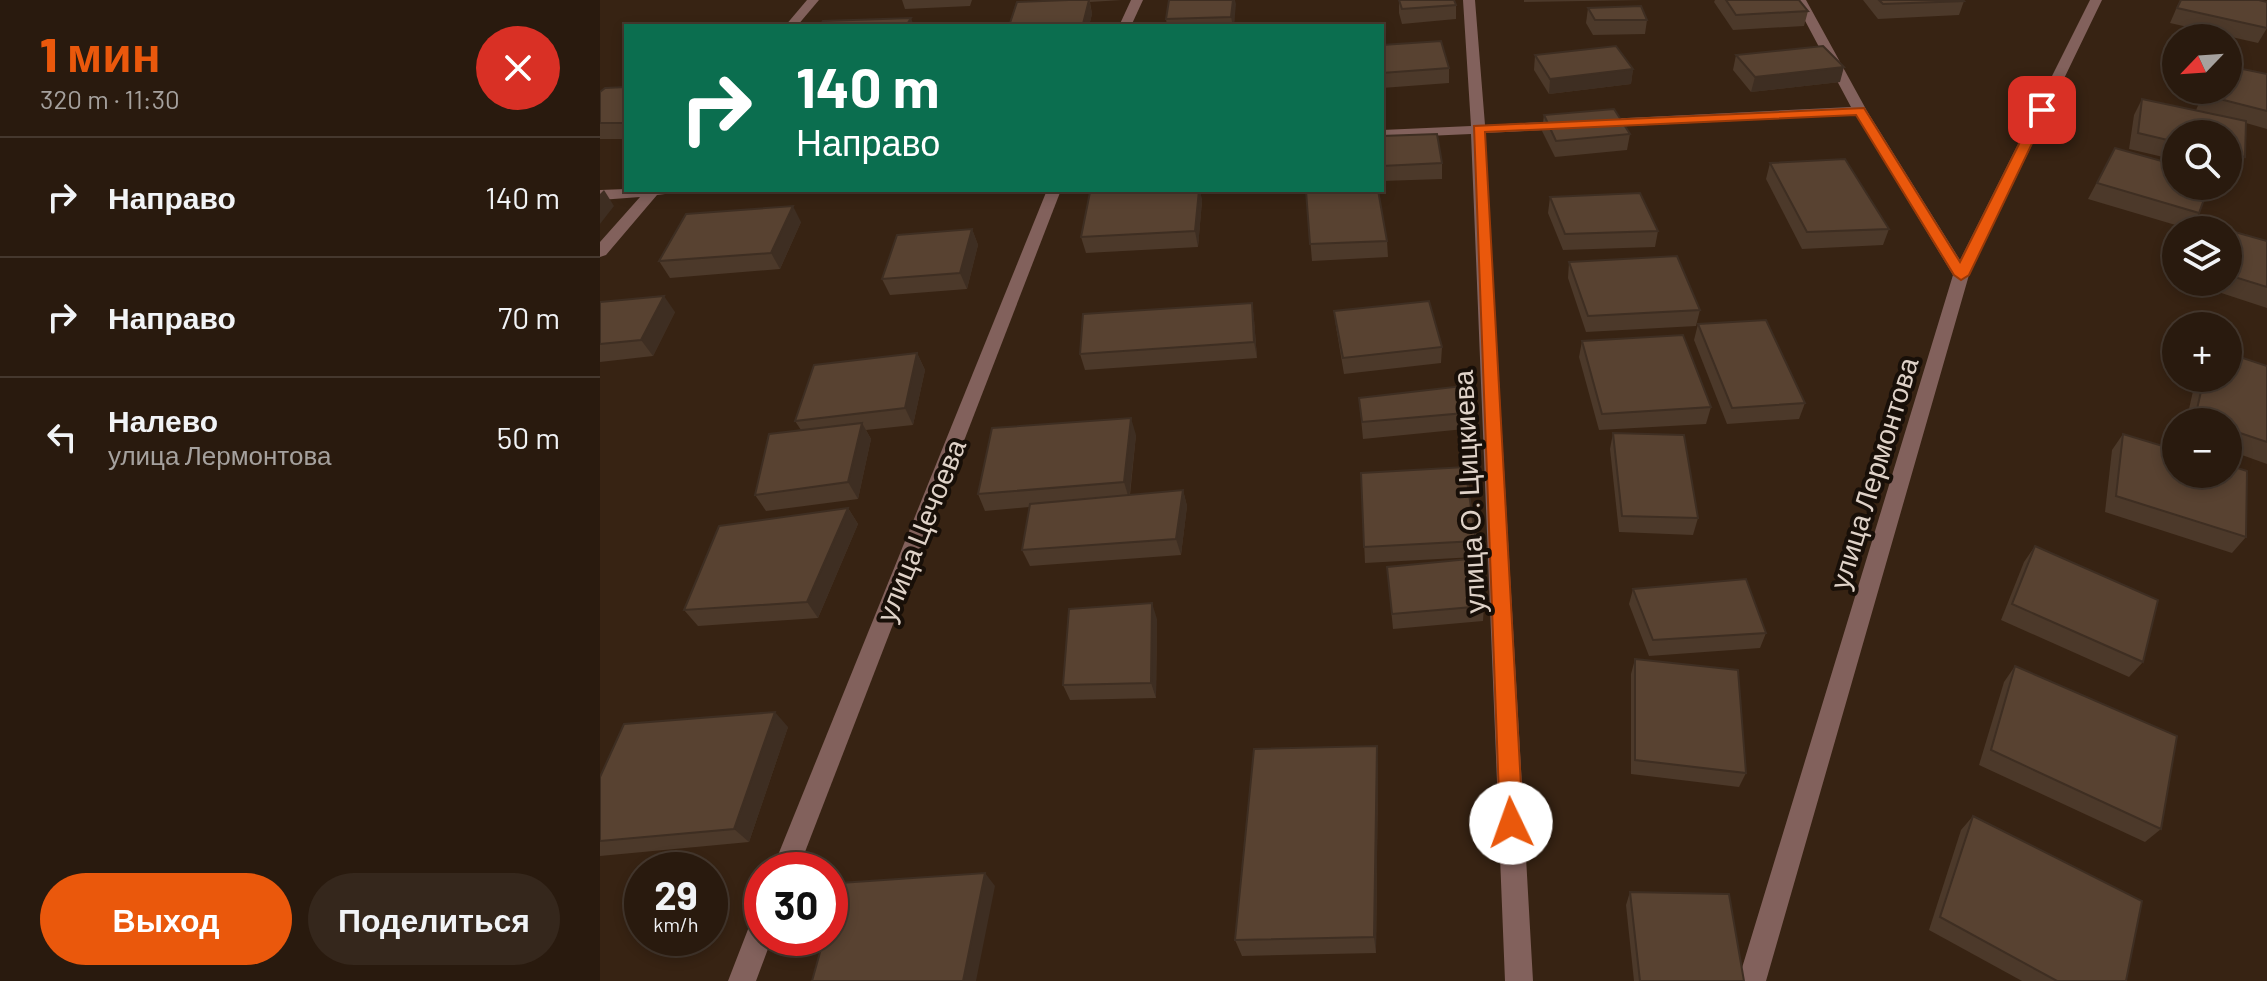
<!DOCTYPE html>
<html lang="ru">
<head>
<meta charset="utf-8">
<style>
  body { margin:0; font-family:Barlow,sans-serif; background:#35271c; color:#f1f3f6; height:100vh; display:flex; flex-direction:column; font-size:30px; white-space:nowrap }
  * { box-sizing:border-box; margin:0 }
  p { font-size:26px; color:#a5a19e }
  .icon { flex:none; width:44px; height:44px; fill:none; stroke:currentColor; stroke-width:2; stroke-linecap:round; stroke-linejoin:round }
  .map { position:relative; flex:1; overflow:hidden }
  .panel { display:flex; flex-direction:column; background:#291a0e; width:600px }
  .panel>* { flex:none }
  .hud { position:absolute; left:24px; top:24px; width:760px; height:168px; border-radius:0px; box-shadow:0 4px 12px #0003,0 0 0 2px #45382e; background:#0b6e4f; color:#fff; overflow:hidden }
  .needle { width:52px; rotate:245deg }
  .tools { position:absolute; left:1562px; top:24px; display:grid; gap:16px }
  .tools a { display:grid; place-items:center; width:80px; height:80px; border-radius:50%; background:#291a0e; box-shadow:0 4px 12px #0003,0 0 0 2px #45382e; font-size:40px }
  .speed { position:absolute; left:24px; top:852px; display:flex; gap:16px; font-size:40px; font-weight:700; text-align:center }
  .speed>* { display:grid; place-content:center; width:104px; height:104px; border-radius:50%; background:#291a0e; box-shadow:0 4px 12px #0003,0 0 0 2px #45382e; line-height:1 }
  .speed small { font-size:20px; font-weight:400 }
  .speed .limit { border:12px solid #d22; background:#fff; color:#111 }
  .pin { position:absolute; display:grid; place-items:center; width:68px; height:68px; color:#fff; margin:-34px; border-radius:16px; box-shadow:0 4px 12px #0006 }
  .me { position:absolute; width:88px; margin:-44px; rotate:357deg; stroke-linejoin:round; filter:drop-shadow(0 0 6px #0008) }
  .turn { display:flex; align-items:center; gap:28px; height:168px; padding:0 40px; font-size:36px }
  .turn .icon { width:104px; height:104px; stroke-width:2.5 }
  .turn b { display:block; font-size:56px; line-height:68px }
  .round { display:grid; place-items:center; flex:none; width:84px; height:84px; border-radius:42px; background:#35271c }
  .overview { display:flex; align-items:center; justify-content:space-between; height:136px; padding:0 40px }
  h1 { font-size:48px; font-weight:800; line-height:60px; color:#ea580c }
  .action { display:flex; gap:16px; margin-top:auto; padding:16px 40px }
  .action a { flex:1; height:92px; border-radius:48px; background:#ea580c; color:#fff; font-size:32px; font-weight:800; line-height:92px; text-align:center }
  .action a+a { background:#35271c; color:#f1f3f6 }
  ul { padding:0; list-style:none }
  li { display:flex; align-items:center; gap:24px; height:120px; padding:0 40px; border-top:2px solid #45382e }
  li div { flex:1 }
  li b { display:block; font-size:30px }
  li em { font-style:normal }
  main { display:flex; flex:1; min-height:0 }
  .map>svg:first-child { display:block }
  .lines { fill:none; stroke-linecap:round; stroke-linejoin:round }
  .minor { fill:#82615c; fill-rule:evenodd }
  .wall { fill:#4c392a }
  .shaded-wall { fill:#3e2e22 }
  .building { fill:#584231; stroke:#3e2e22; stroke-width:2 }
  .route { fill:#ea580c; stroke:#983908; stroke-width:2 }
  .labels { text-anchor:middle; dominant-baseline:central; stroke-width:8; stroke-linejoin:round; paint-order:stroke }
  .street-label { font-size:28px; fill:#dfd2c8; stroke:#180f08 }
</style>
</head>
<body>
<main>
<section class="panel">
<div class="overview"><div><h1>1 мин</h1><p>320 m · 11:30</p></div><a class="round" style="background:#d93025;color:#fff"><svg class="icon" aria-label="close" viewBox="0 0 24 24"><path d="M6 6l12 12M18 6L6 18"/></svg></a></div>
<ul>
<li><svg class="icon" aria-label="right" viewBox="0 0 24 24"><path d="M7 20v-9h11M14 6l5 5-5 5"/></svg><div><b>Направо</b></div><em>140 m</em></li>
<li><svg class="icon" aria-label="right" viewBox="0 0 24 24"><path d="M7 20v-9h11M14 6l5 5-5 5"/></svg><div><b>Направо</b></div><em>70 m</em></li>
<li><svg class="icon" aria-label="left" viewBox="0 0 24 24"><path d="M17 20v-9H6M10 6l-5 5 5 5"/></svg><div><b>Налево</b><p>улица Лермонтова</p></div><em>50 m</em></li>
</ul>
<div class="action"><a>Выход</a><a>Поделиться</a></div>
</section>
<div class="map">
<svg width="1667" height="981" viewBox="0 0 1667 981">
  <rect width="100%" height="100%" fill="#372313"/>
  <g class="lines">
    <!-- minor -->
    <g class="minor">
      <polygon points="207,0 219,0 197,26 185,26"/>
      <polygon points="531,0 543,0 531,26 519,26"/>
      <polygon points="863,0 875,0 885,125 1251,107 1194,0 1206,0 1267,111 1360,260 1490,0 1502,0 1369,275 1166,981 1138,981 1353,275 1256,115 885,133 933,981 905,981 871,134 782,138 782,130 871,126"/>
      <polygon points="26,189 75,190 73,193 57,195 6,255 0,257 0,242 40,197 0,200 0,190"/>
      <polygon points="447,190 461,190 198,870 172,870"/>
      <polygon points="162,915 162,938 172,938 156,981 128,981 152,919"/>
    </g>
  </g>
  <!-- wall -->
  <g class="wall">
    <polygon points="302,0 372,0 370,6 305,9"/>
    <polygon points="445,0 522,0 490,2 492,14 489,26 409,26 445,1"/>
    <polygon points="569,0 635,0 634,26 567,26 566,19"/>
    <polygon points="799,0 856,5 856,19 802,24 799,13"/>
    <polygon points="924,0 1045,0 924,2"/>
    <polygon points="1115,0 1199,0 1208,11 1204,26 1133,30 1114,2"/>
    <polygon points="1263,0 1363,0 1364,1 1359,15 1278,19"/>
    <polygon points="1580,0 1663,0 1667,28 1658,43 1570,23"/>
    <polygon points="988,8 1047,20 1045,34 993,35 986,23"/>
    <polygon points="782,45 849,68 849,83 782,88"/>
    <polygon points="935,55 1033,69 1031,84 949,94 934,70"/>
    <polygon points="1136,55 1240,82 1151,92 1133,70"/>
    <polygon points="1667,74 1667,129 1646,123 1645,157 1635,173 1628,171 1628,134 1576,134 1576,160 1529,149 1534,115 1542,99 1608,113 1596,110 1605,90 1628,90"/>
    <polygon points="26,87 26,139 0,139 0,92"/>
    <polygon points="944,115 1030,134 1027,150 955,157 942,131"/>
    <polygon points="782,136 842,163 842,179 782,181"/>
    <polygon points="1515,148 1599,213 1589,229 1488,199"/>
    <polygon points="1170,163 1289,229 1283,245 1202,249 1166,179"/>
    <polygon points="517,190 600,190 602,201 598,247 486,253 481,237"/>
    <polygon points="706,191 787,241 788,257 712,261"/>
    <polygon points="950,197 1058,231 1055,247 963,250 948,213"/>
    <polygon points="201,222 180,269 70,278 59,261"/>
    <polygon points="1617,227 1667,241 1667,308 1600,286 1600,282 1628,282 1628,230 1615,230"/>
    <polygon points="372,229 378,245 367,289 290,295 282,279"/>
    <polygon points="969,262 1100,310 1096,326 986,332 968,278"/>
    <polygon points="0,302 75,312 53,356 0,362"/>
    <polygon points="652,303 654,319 657,358 485,370 480,354"/>
    <polygon points="734,311 842,347 841,363 744,374 736,327"/>
    <polygon points="1098,324 1205,403 1199,419 1127,424 1094,340"/>
    <polygon points="982,341 1111,407 1106,424 999,430 979,357"/>
    <polygon points="317,353 325,370 313,425 266,430 271,439 258,499 166,511 155,495 201,430 195,421"/>
    <polygon points="1667,366 1667,464 1628,450 1628,422 1586,422 1596,378 1628,378"/>
    <polygon points="759,398 876,412 875,428 763,439"/>
    <polygon points="1013,433 1098,518 1093,535 1019,532 1010,449"/>
    <polygon points="1523,434 1646,537 1632,553 1505,512 1512,450"/>
    <polygon points="536,435 530,495 583,490 587,506 581,555 430,566 422,550 429,507 385,511 378,494"/>
    <polygon points="761,473 876,541 875,557 765,563"/>
    <polygon points="248,508 258,524 218,618 98,626 84,610"/>
    <polygon points="1435,546 1543,662 1529,677 1401,620 1424,562"/>
    <polygon points="787,567 884,606 883,621 793,629"/>
    <polygon points="1033,589 1166,633 1160,648 1049,656 1029,604"/>
    <polygon points="557,619 556,698 470,700 463,685"/>
    <polygon points="1035,659 1146,773 1139,787 1031,774 1031,674"/>
    <polygon points="1415,666 1561,829 1545,842 1379,765 1404,682"/>
    <polygon points="188,727 149,842 0,856 0,777"/>
    <polygon points="778,766 776,953 642,956 635,940"/>
    <polygon points="1373,816 1526,981 1422,981 1329,930 1361,830"/>
    <polygon points="1030,892 1144,981 1034,981 1026,905"/>
  </g>
  <!-- shaded-wall -->
  <g class="shaded-wall">
    <polygon points="489,0 492,14 489,26 483,26"/>
    <polygon points="633,0 635,0 636,4 634,26 633,26 631,17"/>
    <polygon points="311,18 314,26 306,26"/>
    <polygon points="1244,67 1240,82 1151,92 1155,77"/>
    <polygon points="1033,69 1031,84 949,94 950,79"/>
    <polygon points="4,190 14,206 0,224 0,194"/>
    <polygon points="599,190 600,190 602,201 598,247 595,231"/>
    <polygon points="193,206 201,222 180,269 171,253"/>
    <polygon points="372,229 378,245 367,289 360,273"/>
    <polygon points="64,296 75,312 53,356 41,340"/>
    <polygon points="652,303 654,319 657,358 654,342"/>
    <polygon points="317,353 325,370 313,425 305,408"/>
    <polygon points="531,418 536,435 529,499 524,482"/>
    <polygon points="262,423 271,439 258,499 248,482"/>
    <polygon points="583,490 587,506 581,555 576,539"/>
    <polygon points="248,508 258,524 218,618 207,602"/>
    <polygon points="552,603 557,619 556,698 551,683"/>
    <polygon points="175,712 188,727 149,842 134,829"/>
    <polygon points="777,746 778,766 776,953 774,937"/>
    <polygon points="385,873 395,886 376,981 363,981"/>
  </g>
  <!-- building -->
  <g class="building">
    <polygon points="469,0 489,0 483,24 409,26 417,2"/>
    <polygon points="569,0 633,0 631,17 566,19"/>
    <polygon points="799,0 854,0 856,5 802,9"/>
    <polygon points="1126,0 1199,0 1208,11 1136,15"/>
    <polygon points="1279,0 1363,0 1364,1 1283,4"/>
    <polygon points="1581,0 1659,0 1667,2 1667,28 1577,8"/>
    <polygon points="1041,6 1047,20 995,20 988,8"/>
    <polygon points="311,18 306,26 220,26 223,21"/>
    <polygon points="841,41 849,68 782,73 782,45"/>
    <polygon points="1016,46 1033,69 950,79 935,55"/>
    <polygon points="1223,46 1244,67 1155,77 1136,55"/>
    <polygon points="1628,66 1667,74 1667,111 1604,95 1607,90 1628,90"/>
    <polygon points="26,87 26,123 0,123 0,92 5,88"/>
    <polygon points="1542,99 1646,121 1645,157 1628,153 1628,134 1576,134 1576,142 1538,133"/>
    <polygon points="1014,109 1030,134 956,141 944,115"/>
    <polygon points="837,134 842,163 782,166 782,136"/>
    <polygon points="1515,148 1576,165 1576,186 1609,186 1599,213 1497,183"/>
    <polygon points="1245,159 1289,229 1207,232 1170,163"/>
    <polygon points="517,190 599,190 595,231 481,237 490,192"/>
    <polygon points="717,190 778,190 787,241 710,244 706,191"/>
    <polygon points="1040,193 1058,231 965,234 950,197"/>
    <polygon points="193,206 171,253 59,261 86,214"/>
    <polygon points="1617,227 1667,241 1667,287 1628,275 1628,230 1617,230"/>
    <polygon points="372,229 360,273 282,279 297,235"/>
    <polygon points="1077,256 1100,310 988,316 969,262"/>
    <polygon points="64,296 41,340 0,344 0,302"/>
    <polygon points="829,301 842,347 743,358 734,311"/>
    <polygon points="652,303 654,342 480,354 483,314"/>
    <polygon points="1166,320 1205,403 1132,408 1098,324"/>
    <polygon points="1083,335 1111,407 1002,414 982,341"/>
    <polygon points="317,353 305,408 195,421 214,365"/>
    <polygon points="1628,353 1667,366 1667,442 1628,429 1628,422 1608,422 1595,418 1604,378 1628,378"/>
    <polygon points="871,385 876,412 762,422 759,398"/>
    <polygon points="531,418 524,482 378,494 392,428"/>
    <polygon points="262,423 248,482 155,495 169,434"/>
    <polygon points="1013,433 1084,435 1098,518 1022,516"/>
    <polygon points="1523,434 1576,450 1576,474 1628,474 1628,465 1647,471 1646,537 1516,496"/>
    <polygon points="865,467 876,541 764,547 761,473"/>
    <polygon points="583,490 576,539 422,550 430,504"/>
    <polygon points="248,508 207,602 84,610 119,526"/>
    <polygon points="1435,546 1558,600 1543,662 1412,604"/>
    <polygon points="879,558 884,606 792,614 787,567"/>
    <polygon points="1146,579 1166,633 1053,640 1033,589"/>
    <polygon points="552,603 551,683 463,685 469,609"/>
    <polygon points="1035,659 1138,670 1146,773 1035,760"/>
    <polygon points="1415,666 1577,736 1561,829 1391,750"/>
    <polygon points="175,712 134,829 0,841 0,777 24,724"/>
    <polygon points="777,746 774,937 635,940 654,749"/>
    <polygon points="1373,816 1542,901 1526,981 1457,981 1340,917"/>
    <polygon points="385,873 363,981 212,981 224,938 230,938 230,919 240,883"/>
    <polygon points="1030,892 1129,894 1144,981 1040,981"/>
  </g>
  <!-- route -->
  <polygon class="route" points="1442,106 1448,110 1369,275 1361,280 1354,275 1256,115 885,132 923,823 920,831 911,834 903,831 900,823 874,126 1264,108 1360,262 1436,110"/>
  <g class="labels">
    <!-- street labels -->
    <g class="street-label">
      <text transform="translate(1273 473) rotate(-73)">улица Лермонтова</text>
      <text transform="translate(868 492) rotate(-93)">улица О. Цицкиева</text>
      <text transform="translate(320 530) rotate(-68)">улица Цечоева</text>
    </g>
  </g>
</svg>
<div class="tools">
<a><svg class="needle" viewBox="-14 -14 28 28"><path d="M0-13l5 13h-10z" fill="#e53935"/><path d="M0 13l5-13h-10z" fill="#a5a19e"/></svg></a>
<a><svg class="icon" aria-label="search" viewBox="0 0 24 24"><circle cx="10" cy="10" r="6"/><path d="M15 15l6 6"/></svg></a>
<a><svg class="icon" aria-label="layers" viewBox="0 0 24 24"><path d="M12 4l9 5-9 5-9-5zM3 14l9 5 9-5"/></svg></a>
<a>+</a>
<a>−</a>
</div>
<div class="speed"><div>29<small>km/h</small></div><div class="limit">30</div></div>
<div class="pin" style="left:1442px;top:110px;background:#d93025"><svg class="icon" aria-label="arrive" viewBox="0 0 24 24"><path d="M6 21V4h12l-3 4 3 4H6"/></svg></div>
<svg class="me" style="left:911px;top:823px" viewBox="-20 -20 40 40"><circle r="19" fill="#fff"/><path d="M0-13L10 11 0 6-10 11z" fill="#ea580c"/></svg>
<div class="hud">
<div class="turn"><svg class="icon" aria-label="right" viewBox="0 0 24 24"><path d="M7 20v-9h11M14 6l5 5-5 5"/></svg><div><b>140 m</b>Направо</div></div>
</div>
</div>
</main>
</body>
</html>
